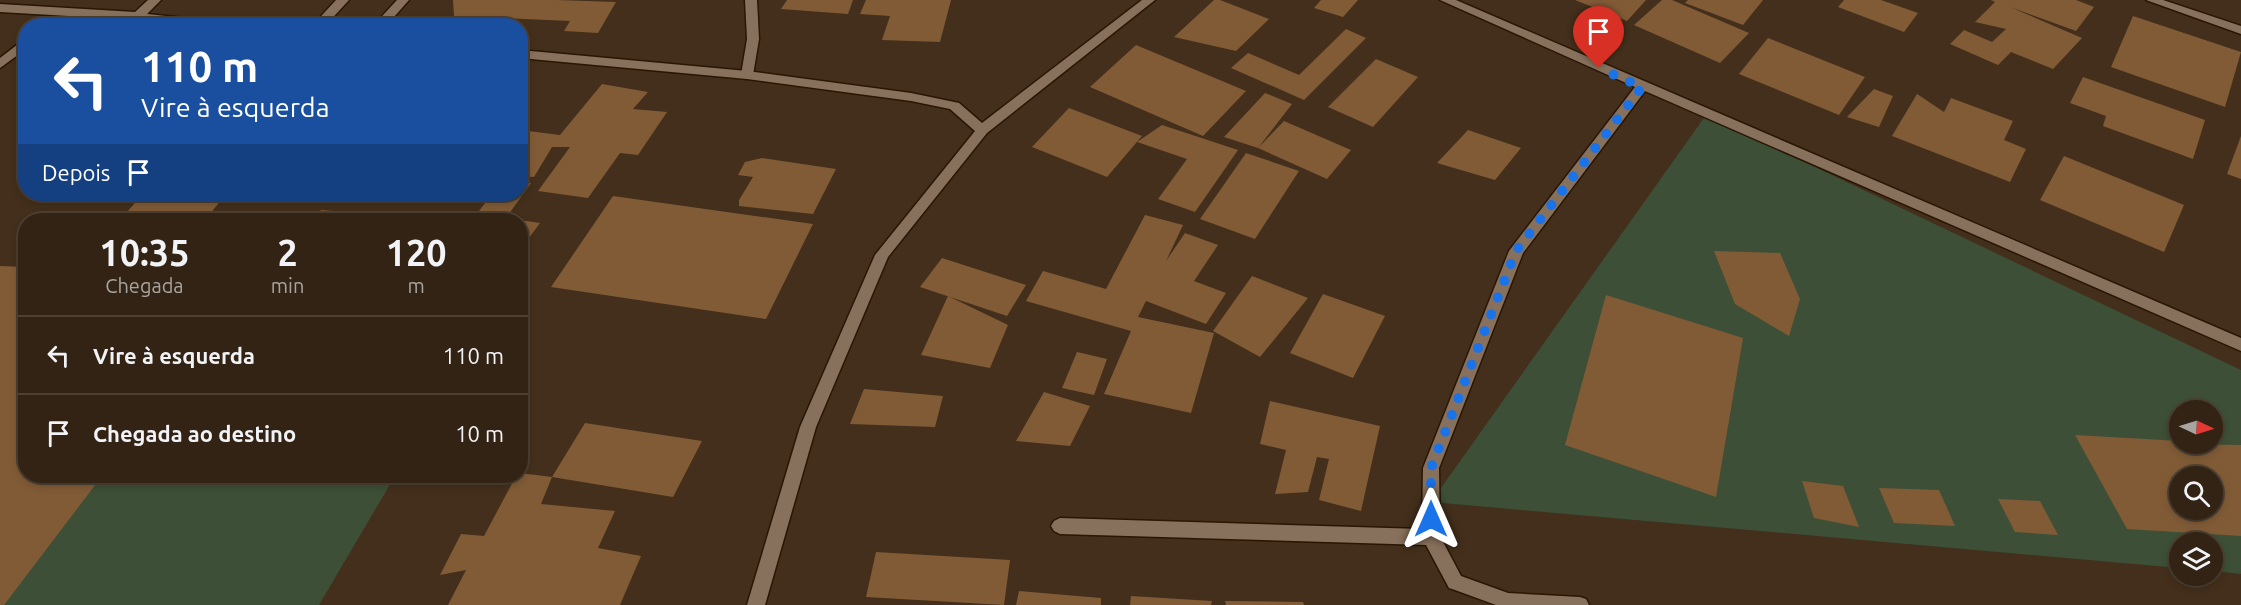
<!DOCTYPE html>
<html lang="pt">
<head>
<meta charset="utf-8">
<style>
  body { margin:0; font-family:Ubuntu,sans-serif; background:#3a2b1d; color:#f1f3f6; height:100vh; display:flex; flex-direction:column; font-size:22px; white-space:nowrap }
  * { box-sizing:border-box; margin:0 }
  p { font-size:20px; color:#a8a4a0 }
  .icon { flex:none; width:33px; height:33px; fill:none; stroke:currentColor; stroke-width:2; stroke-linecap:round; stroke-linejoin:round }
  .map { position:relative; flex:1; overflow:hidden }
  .panel { position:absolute; left:18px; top:213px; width:510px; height:270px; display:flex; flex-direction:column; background:#322314; border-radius:24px; box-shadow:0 3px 9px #0003,0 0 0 2px #4d4034 }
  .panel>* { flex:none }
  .banner { position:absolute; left:18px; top:18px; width:510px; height:183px; border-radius:24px; box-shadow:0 3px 9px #0003,0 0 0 2px #4d4034; background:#1a4fa0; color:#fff; overflow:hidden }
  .needle { width:39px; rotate:94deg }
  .controls { position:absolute; left:2169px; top:400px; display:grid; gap:12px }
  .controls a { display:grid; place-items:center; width:54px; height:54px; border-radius:50%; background:#322314; box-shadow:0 3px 9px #0003,0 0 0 2px #4d4034; font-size:30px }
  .pin { position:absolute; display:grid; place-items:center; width:51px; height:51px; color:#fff; margin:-62px -26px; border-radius:50% 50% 50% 0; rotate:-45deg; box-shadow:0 0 6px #0007 }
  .pin .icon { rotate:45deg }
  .me { position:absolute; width:66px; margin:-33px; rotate:0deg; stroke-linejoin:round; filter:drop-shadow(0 0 4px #0008) }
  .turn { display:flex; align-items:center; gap:21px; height:126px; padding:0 24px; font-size:27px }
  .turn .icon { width:78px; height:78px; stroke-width:2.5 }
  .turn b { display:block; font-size:42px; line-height:51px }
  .then { display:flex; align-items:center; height:57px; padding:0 24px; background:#0003; gap:12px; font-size:22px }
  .eta { display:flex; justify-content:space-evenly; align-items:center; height:102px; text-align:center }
  .eta b { font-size:36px; font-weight:600; line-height:42px }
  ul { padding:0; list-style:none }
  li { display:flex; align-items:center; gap:18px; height:78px; padding:0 24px; border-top:2px solid #4d4034 }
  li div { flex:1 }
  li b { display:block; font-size:22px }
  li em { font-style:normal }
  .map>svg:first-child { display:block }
  .green { fill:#3d4f36; fill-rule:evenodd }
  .building { fill:#815b36; fill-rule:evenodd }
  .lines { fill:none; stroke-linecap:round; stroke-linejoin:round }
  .service-casing { stroke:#291604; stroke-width:3 }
  .minor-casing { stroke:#291604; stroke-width:3 }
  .service { fill:#88715c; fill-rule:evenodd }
  .minor { fill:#88715c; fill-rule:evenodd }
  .route { stroke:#1a73e8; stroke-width:10; stroke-dasharray:0 18 }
</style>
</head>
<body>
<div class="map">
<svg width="2241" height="605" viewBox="0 0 2241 605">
  <rect width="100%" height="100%" fill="#432f1b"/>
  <!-- green -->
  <g class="green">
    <path d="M1706,115l535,255v204l-28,-3 -1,-28h-32l-1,25 -748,-66zM2180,411h32v33h-32zM2180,477h32v33h-32z"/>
    <polygon points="99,476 395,476 319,605 0,605"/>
  </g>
  <!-- building -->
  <g class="building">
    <polygon points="453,0 557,0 616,2 598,33 564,31 570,21 454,16"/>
    <polygon points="787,0 853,0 848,14 781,9"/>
    <polygon points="866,0 951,0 940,42 882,40 890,16 860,14"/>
    <polygon points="1214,0 1220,0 1269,19 1236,51 1174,37"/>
    <polygon points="1321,0 1358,0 1343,17 1314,8"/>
    <polygon points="1575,0 1646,0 1627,21"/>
    <polygon points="1662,0 1672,0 1749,33 1720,63 1634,25"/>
    <polygon points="1688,0 1763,0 1743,25 1685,3"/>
    <polygon points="1844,0 1881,0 1918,13 1904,32 1838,7"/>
    <polygon points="1991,0 2076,0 2094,7 2076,31 2010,7 2082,38 2053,69 2011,52 1998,65 1950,44 1964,30 1992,42 2006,29 1975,22 1995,2"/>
    <polygon points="2133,16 2241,52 2225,107 2111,67"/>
    <polygon points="1346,29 1366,38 1304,100 1231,68 1248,53 1299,75"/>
    <polygon points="1768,38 1865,77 1839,115 1739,74"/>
    <polygon points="1136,45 1246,91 1203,136 1090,87"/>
    <polygon points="1376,59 1418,77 1373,127 1328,107"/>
    <polygon points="2083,77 2205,120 2193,159 2103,126 2106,116 2070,103"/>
    <polygon points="602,84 648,92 633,109 667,112 638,155 620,153 588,198 538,191 570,147 552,147 534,177 520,176 520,130 560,135"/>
    <polygon points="1874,89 1893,96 1879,127 1847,117"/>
    <polygon points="1265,93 1292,104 1258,148 1284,121 1351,150 1327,179 1258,148 1224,137"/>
    <polygon points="1917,94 1944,112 1951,98 2013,121 2004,140 2026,149 2010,182 1892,136"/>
    <polygon points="1069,108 1142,136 1107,177 1032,147"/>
    <polygon points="1162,125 1238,150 1195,212 1158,199 1187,159 1137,142"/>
    <polygon points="1468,130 1521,148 1495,180 1437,163"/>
    <polygon points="2241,136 2241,179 2227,174"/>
    <polygon points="1246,153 1299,171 1255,239 1200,219"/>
    <polygon points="2064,156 2184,205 2164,252 2040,200"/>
    <polygon points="762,158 836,169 813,214 739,206 739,200 753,177 738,175 745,162"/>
    <polygon points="520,181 531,183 506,218 511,220 472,220 492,194 520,194"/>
    <polygon points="141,196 222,199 205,220 120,220"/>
    <polygon points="613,196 813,224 766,319 551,287"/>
    <polygon points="321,210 396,216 392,220 313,220"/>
    <polygon points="1145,215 1183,225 1166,261 1185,233 1218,245 1194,281 1226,293 1206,324 1146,301 1138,317 1214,333 1191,413 1104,394 1131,331 1026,301 1043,271 1106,289"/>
    <polygon points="520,220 540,223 520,250"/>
    <polygon points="1714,251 1780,253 1800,299 1789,336 1735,304"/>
    <polygon points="942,258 1026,285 1007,316 920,287"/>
    <polygon points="0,266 26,267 26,476 102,476 4,605 0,605"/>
    <polygon points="1252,276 1308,298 1260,357 1213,331"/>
    <polygon points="1323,294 1385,316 1353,378 1290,353"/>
    <polygon points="1606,295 1743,338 1716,497 1565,445"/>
    <polygon points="948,296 1008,325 990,368 921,355"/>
    <polygon points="1077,352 1107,359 1094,395 1062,388"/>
    <polygon points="864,389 943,396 935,427 850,424"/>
    <polygon points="1044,392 1090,406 1070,446 1016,441"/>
    <polygon points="1270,401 1380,426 1361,511 1319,500 1329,459 1317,457 1308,492 1275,494 1286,450 1260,444"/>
    <polygon points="585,423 702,441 673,497 552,477 541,504 615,511 598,548 641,556 620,605 448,605 466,570 440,575 461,534 484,536 516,476 520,476 520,473 552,477"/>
    <path d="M2075,435l105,6v3l61,1v91l-114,-7zM2180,477h32v33h-32z"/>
    <polygon points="1802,481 1843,486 1859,527 1814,518"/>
    <polygon points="1879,488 1939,490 1955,526 1894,523"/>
    <polygon points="1998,499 2040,501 2058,535 2015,532"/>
    <polygon points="876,552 1010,560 1004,605 866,597"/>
    <polygon points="1019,591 1101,598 1101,605 1016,605"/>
    <polygon points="1131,596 1212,601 1211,605 1130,605"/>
    <polygon points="1225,601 1303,602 1304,605 1226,605"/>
  </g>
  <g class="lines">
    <!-- service casing -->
    <g class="service-casing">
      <polygon id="service" points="745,0 757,0 759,39 753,75 747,79 741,75 747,39"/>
    </g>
    <!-- minor casing -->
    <g class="minor-casing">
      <g id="minor">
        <polygon points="148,0 161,0 147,14 224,22 230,26 189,26 138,20 0,12 0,4 135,12"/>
        <polygon points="336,0 349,0 325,26 312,26"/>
        <polygon points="397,0 409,0 386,26 373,26"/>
        <polygon points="1142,0 1155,0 987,133 888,257 816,427 765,605 747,605 800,427 875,255 975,131 950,109 911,101 747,79 520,58 520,50 747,71 911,93 959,103 982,123"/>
        <polygon points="1440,0 1456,0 2241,338 2241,351 1645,91 1523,253 1439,468 1440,536 1461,576 1508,593 1580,597 1586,599 1589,605 1496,605 1455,590 1449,588 1426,545 1060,534 1054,531 1051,526 1054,521 1060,518 1422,529 1423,468 1509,251 1635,87"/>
        <polygon points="2146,0 2163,0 2241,26 2241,34"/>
        <polygon points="26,38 26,49 0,68 0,58"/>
      </g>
    </g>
    <!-- service -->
    <use href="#service" class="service"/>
    <!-- minor -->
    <use href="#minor" class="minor"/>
  </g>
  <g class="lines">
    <!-- route -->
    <polyline class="route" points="1431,519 1431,468 1516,251 1642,87 1599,68"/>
  </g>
</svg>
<div class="controls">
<a><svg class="needle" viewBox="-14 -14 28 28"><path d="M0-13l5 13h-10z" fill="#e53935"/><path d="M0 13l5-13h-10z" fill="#a8a4a0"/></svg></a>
<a><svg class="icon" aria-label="search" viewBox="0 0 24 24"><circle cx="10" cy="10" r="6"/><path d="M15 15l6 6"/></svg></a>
<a><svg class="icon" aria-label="layers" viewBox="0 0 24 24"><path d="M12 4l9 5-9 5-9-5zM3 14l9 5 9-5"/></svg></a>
</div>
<div class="pin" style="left:1599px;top:68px;background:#d93025"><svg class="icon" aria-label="arrive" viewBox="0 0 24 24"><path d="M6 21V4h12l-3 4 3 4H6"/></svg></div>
<svg class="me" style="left:1431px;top:519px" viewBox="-20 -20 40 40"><path d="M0-17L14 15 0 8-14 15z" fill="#1a73e8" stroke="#fff" stroke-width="4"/></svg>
<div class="banner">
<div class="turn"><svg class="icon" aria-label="left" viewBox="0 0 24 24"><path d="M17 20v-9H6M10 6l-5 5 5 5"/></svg><div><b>110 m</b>Vire à esquerda</div></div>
<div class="then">Depois<svg class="icon" aria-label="arrive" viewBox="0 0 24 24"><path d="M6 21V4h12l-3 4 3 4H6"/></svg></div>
</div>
<section class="panel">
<div class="eta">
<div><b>10:35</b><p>Chegada</p></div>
<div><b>2</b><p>min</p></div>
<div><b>120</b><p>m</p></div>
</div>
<ul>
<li><svg class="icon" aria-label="left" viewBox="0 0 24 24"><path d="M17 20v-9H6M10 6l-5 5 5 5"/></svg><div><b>Vire à esquerda</b></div><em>110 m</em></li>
<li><svg class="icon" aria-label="arrive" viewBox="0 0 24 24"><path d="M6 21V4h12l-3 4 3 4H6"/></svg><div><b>Chegada ao destino</b></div><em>10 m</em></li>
</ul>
</section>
</div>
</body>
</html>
